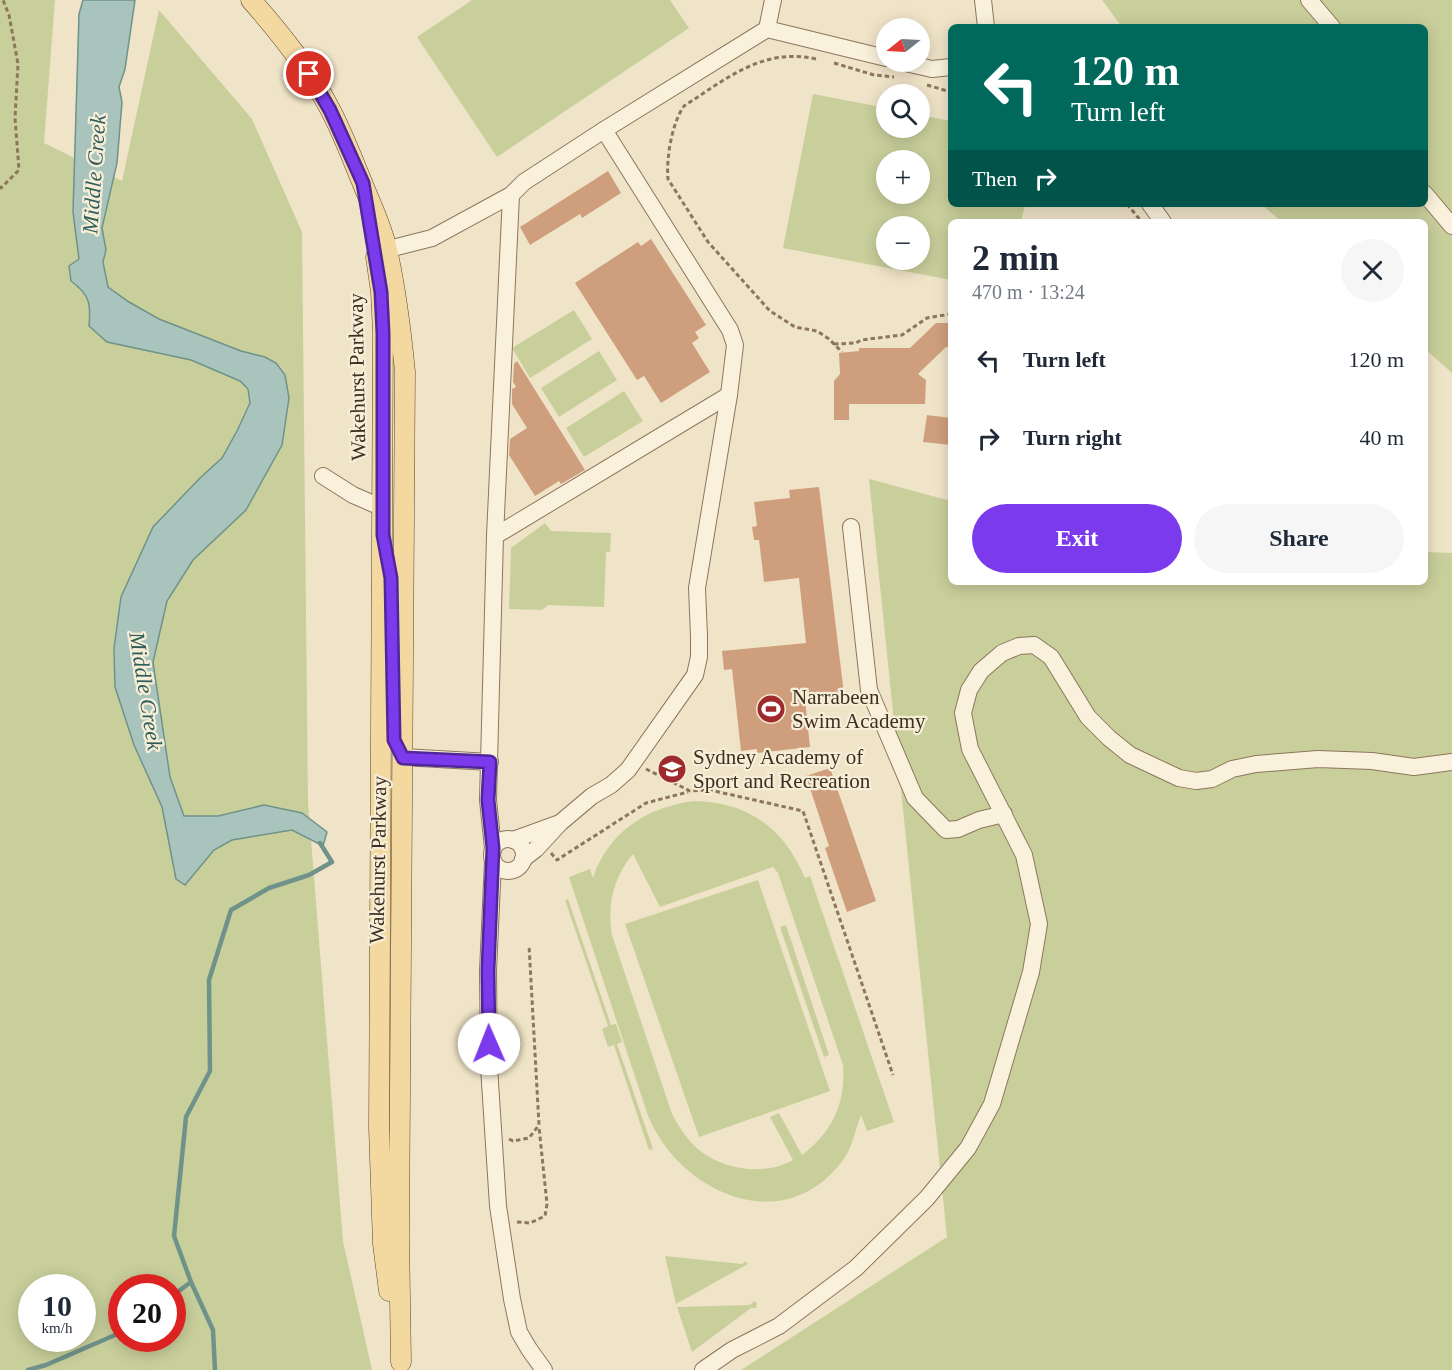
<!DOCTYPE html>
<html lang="en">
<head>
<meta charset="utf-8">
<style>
  body { margin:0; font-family:Georgia,serif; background:#f6f6f7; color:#1f2937; height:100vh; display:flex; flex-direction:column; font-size:22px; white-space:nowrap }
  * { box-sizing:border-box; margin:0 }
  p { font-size:20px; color:#747a83 }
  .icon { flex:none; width:33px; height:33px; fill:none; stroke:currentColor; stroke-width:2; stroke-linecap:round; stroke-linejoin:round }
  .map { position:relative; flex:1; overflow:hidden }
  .sheet { position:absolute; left:948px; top:219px; width:480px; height:366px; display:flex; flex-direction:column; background:#fff; border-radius:9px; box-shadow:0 3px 15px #0003 }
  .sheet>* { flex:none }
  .top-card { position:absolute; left:948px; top:24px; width:480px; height:183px; border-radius:9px; box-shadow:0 3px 15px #0003; background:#00695c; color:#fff; overflow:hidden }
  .needle { width:39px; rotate:252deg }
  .fabs { position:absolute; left:876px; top:18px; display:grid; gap:12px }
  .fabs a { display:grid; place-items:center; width:54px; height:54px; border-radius:50%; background:#fff; box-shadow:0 3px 15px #0003; font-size:30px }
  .speed { position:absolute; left:18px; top:1274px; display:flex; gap:12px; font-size:30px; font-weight:700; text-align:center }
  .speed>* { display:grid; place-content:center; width:78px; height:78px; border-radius:50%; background:#fff; box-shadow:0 3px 15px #0003; line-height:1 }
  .speed small { font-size:15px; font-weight:400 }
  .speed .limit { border:9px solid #d22; background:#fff; color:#111 }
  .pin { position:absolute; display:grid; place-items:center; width:51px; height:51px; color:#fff; margin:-26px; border:3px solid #fff; border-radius:50%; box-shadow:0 2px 6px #0007 }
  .me { position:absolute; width:66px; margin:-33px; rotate:359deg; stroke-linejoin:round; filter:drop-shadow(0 0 4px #0008) }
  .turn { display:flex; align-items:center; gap:21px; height:126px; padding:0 24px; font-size:27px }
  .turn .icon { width:78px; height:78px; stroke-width:2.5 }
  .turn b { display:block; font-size:42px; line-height:51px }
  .then { display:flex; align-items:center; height:57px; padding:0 24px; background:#0003; gap:12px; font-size:22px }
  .round { display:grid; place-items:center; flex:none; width:63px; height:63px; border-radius:32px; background:#f6f6f7 }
  .headline { display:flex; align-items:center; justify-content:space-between; height:102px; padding:0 24px }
  h1 { font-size:36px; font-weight:800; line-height:45px }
  .button { display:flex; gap:12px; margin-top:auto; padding:12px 24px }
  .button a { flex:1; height:69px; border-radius:36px; background:#7c3aed; color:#fff; font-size:24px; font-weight:800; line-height:69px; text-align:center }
  .button a+a { background:#f6f6f7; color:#1f2937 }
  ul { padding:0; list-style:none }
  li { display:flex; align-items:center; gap:18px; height:78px; padding:0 24px }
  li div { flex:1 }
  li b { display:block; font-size:22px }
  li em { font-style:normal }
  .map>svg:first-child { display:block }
  .green { fill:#c9cf9b; fill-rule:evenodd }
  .water { fill:#a9c4bc; stroke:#6f938a; stroke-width:1.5 }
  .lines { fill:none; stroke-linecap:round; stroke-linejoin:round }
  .stream { stroke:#6f938a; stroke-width:4.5 }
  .building { fill:#cf9f7d }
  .minor-casing { stroke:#8d765c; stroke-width:18 }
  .major-casing { stroke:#5b4430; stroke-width:21 }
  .path { stroke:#8d765c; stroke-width:3; stroke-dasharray:4.5 3; stroke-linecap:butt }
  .minor { stroke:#faf1dc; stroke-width:16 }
  .major { stroke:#f3d9a0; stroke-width:20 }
  .route-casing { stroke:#51269a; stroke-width:15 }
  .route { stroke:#7c3aed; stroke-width:10 }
  .labels { text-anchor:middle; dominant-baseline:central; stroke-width:4.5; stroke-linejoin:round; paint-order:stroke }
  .street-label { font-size:21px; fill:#3d2e20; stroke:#f7eed8 }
  .poi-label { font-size:21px; fill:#3d2e20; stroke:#f7eed8; text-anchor:start }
  .water-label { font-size:22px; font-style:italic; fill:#2f5d5a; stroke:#f7eed8 }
</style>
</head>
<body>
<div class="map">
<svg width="1452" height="1370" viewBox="0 0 1452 1370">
  <rect width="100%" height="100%" fill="#f0e4c8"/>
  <!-- green -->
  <g class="green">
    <path d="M0,0h55l-11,143 78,38 37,-171 93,109 50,113 6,570 35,439 29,129h-372zM32,1287h50v51h-50zM122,1287h50v51h-50z"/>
    <polygon points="472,0 670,0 689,28 497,157 417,37"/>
    <polygon points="1102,0 1452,0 1452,373 1425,349 1425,222 1282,222 1261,204 1425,204 1425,27 1122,27"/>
    <path d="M813,94l73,14v20h34v-13l31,6v83h74l-4,18h-70v58l-168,-32zM886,160h34v34h-34zM886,226h34v34h-34z"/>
    <polygon points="574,310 592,339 530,378 512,348"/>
    <polygon points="599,351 617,380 559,417 541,388"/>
    <polygon points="624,391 643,421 584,457 566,428"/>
    <polygon points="869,479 951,501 951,582 1425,582 1425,552 1452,553 1452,1370 741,1370 947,1237"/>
    <polygon points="545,523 551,531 611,533 610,552 606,552 604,607 548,605 542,610 509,609 511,548"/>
    <path d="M694,801c54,1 90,27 111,77l5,-2 84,246 -27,9 -6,-16c-9,24 -8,37 -28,57 -62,65 -159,13 -186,-59l-78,-236 21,-8 3,9c15,-46 54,-71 101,-77zM633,854l27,53 113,-40 5,6 65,192c3,38 -11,67 -41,90l-23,-42 -9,4 23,43c-28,16 -68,10 -93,-9 -12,-10 -21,-24 -28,-37l-60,-179c-5,-30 1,-57 21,-81z"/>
    <polygon points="758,880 830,1091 699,1137 625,924"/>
    <polygon points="568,899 611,1025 616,1024 622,1042 617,1044 653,1149 649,1150 614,1045 608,1047 602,1029 608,1026 565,900"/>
    <polygon points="786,925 829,1055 824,1057 780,927"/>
    <polygon points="665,1256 742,1264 745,1261 748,1264 676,1304"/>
    <polygon points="754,1301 757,1303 756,1308 751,1308 692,1352 677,1307 750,1305"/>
  </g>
  <!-- water -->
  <path class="water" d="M83,0h52l-10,69 -6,18 3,15 -5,61 -15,65 4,22 -3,12 5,25 21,15 30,17 82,32 24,6 11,6 9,12 4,23 -7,47 -36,65 -53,50 -26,41 -14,61 17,115 14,39h34l46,-11 38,8 25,19 -4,14 -31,-16 -60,10 -18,10 -29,35 -9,-6 -14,-72 -28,-62 -19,-58 -1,-39 7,-51 32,-70 47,-49 22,-20 15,-27 13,-28 -2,-14 -8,-8 -49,-21 -84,-18 -18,-16c2,-22 1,-31 -18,-45l-2,-15 10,-7 -6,-47 6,-198z"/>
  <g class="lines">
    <!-- stream -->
    <g class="stream">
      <polyline points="172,1296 191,1282"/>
      <polyline points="28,1370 46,1365 122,1332"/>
      <polyline points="215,1370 213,1330 191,1282 174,1236 186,1117 210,1071 209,980 231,910 269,888 309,875 332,862 320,843"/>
    </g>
  </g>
  <!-- building -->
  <g class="building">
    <polygon points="608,171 621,193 582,218 580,214 530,245 520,227"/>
    <polygon points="651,239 706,325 695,332 699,338 692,343 710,372 661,403 644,376 637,380 575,283 638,242 641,246"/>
    <polygon points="936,323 951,323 951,347 946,347 918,374 926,380 925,404 849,404 849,420 834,420 834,381 840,374 839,353 859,351 859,348 910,348"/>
    <polygon points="517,361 585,470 561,484 559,481 535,496 509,455 510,439 527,428 512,404 512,389 516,387 513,382 514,364"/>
    <polygon points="927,415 951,418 951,445 923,442"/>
    <polygon points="819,487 844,694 805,699 810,747 757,753 757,749 741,751 732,669 724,670 722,651 806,643 799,578 764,582 759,540 754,540 752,527 757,526 754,502 790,498 789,490"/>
    <polygon points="830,768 876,901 847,912 825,848 829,846 806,776"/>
  </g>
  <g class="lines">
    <!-- minor casing -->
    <g class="minor-casing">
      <g id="minor">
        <polyline points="983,0 986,27"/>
        <polyline points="1309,0 1332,27"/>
        <polyline points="767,29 886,58"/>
        <polyline points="901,62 932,69 951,67"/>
        <polyline points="1425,194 1452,226"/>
        <polyline points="1150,204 1163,222"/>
        <polyline points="377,252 432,238 511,195 524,182 604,130 767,29 773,0"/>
        <polyline points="323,476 353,495 383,508"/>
        <polyline points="851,527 869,690 915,798 946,830 958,829 979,820 1004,814"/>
        <polyline points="495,536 729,395"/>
        <polyline points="391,596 394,729"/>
        <polyline points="403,757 490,762"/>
        <circle cx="508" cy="855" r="16"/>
        <polyline points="513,840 557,824"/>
        <polyline points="493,848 488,800 495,536 511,195"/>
        <polyline points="523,859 536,849 560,823 592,796 611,785 628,770 695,675 699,657 699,636 697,588 729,395 735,345 730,330 604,130"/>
        <polyline points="493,861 488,971 489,1067 498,1206 512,1299 519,1332 529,1349 544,1370"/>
        <polyline points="703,1370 732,1350 779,1326 856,1268 927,1198 968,1148 992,1104 1031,972 1039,924 1024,855 970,749 963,713 969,690 981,671 1002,653 1019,646 1034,645 1051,657 1088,717 1109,738 1130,755 1179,778 1196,781 1212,779 1232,769 1256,764 1318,759 1372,761 1414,767 1452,762"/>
      </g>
    </g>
    <!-- major casing -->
    <g class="major-casing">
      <g id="major">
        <path d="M251,0c30,34 59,70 80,111 12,23 21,47 31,71 9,23 20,44 25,68 9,40 14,81 18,122l-6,864 2,126"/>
        <polyline points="376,257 381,292 383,333 379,1128 383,1244 389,1291"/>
      </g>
    </g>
    <!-- path -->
    <g class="path">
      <path d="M816,59c-53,-12 -90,20 -132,47 -12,17 -18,52 -16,73l40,63 62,69 25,16 22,4 12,8 13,13"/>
      <polyline points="834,63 874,75 894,77"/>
      <polyline points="927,85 951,92"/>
      <polyline points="0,186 1,188 19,170 15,118 18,64 9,15 3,0"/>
      <polyline points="1127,204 1141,221"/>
      <polyline points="834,344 856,343 861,340 902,335 927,318 951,314"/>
      <polyline points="646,769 690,791 710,790 803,811 893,1075"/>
      <polyline points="551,853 557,860 646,803 688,792"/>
      <polyline points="509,1139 513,1141 529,1138 539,1125 529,945"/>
      <polyline points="517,1222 530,1223 545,1216 547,1204 539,1127"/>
    </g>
    <!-- minor -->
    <use href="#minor" class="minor"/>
    <!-- major -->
    <use href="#major" class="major"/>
  </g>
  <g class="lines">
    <!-- route casing -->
    <g class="route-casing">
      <polyline id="route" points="309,74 330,110 363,183 381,292 383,333 383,535 391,578 394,740 403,758 490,762 488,800 493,848 488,970 489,1044"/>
    </g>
    <!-- route -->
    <use href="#route" class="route"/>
  </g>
  <!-- icons -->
  <defs>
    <g id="stadium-disc" transform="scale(1.5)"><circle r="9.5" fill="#9e2a2b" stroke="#f7eed8"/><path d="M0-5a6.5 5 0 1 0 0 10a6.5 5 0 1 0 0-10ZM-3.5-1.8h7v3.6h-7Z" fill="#fff"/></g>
    <g id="university-disc" transform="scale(1.5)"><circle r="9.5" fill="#9e2a2b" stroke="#f7eed8"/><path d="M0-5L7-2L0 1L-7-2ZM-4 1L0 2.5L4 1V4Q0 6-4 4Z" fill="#fff"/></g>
  </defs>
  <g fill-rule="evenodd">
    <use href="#stadium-disc" x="771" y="709"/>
    <use href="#university-disc" x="672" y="769"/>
  </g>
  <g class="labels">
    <!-- street labels -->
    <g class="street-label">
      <text transform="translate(357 377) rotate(-91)">Wakehurst Parkway</text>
      <text transform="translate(378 860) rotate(-89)">Wakehurst Parkway</text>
    </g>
    <!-- poi labels -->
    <g class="poi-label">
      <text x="792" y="697">Narrabeen<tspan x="792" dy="24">Swim Academy</tspan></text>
      <text x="693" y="757">Sydney Academy of<tspan x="693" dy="24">Sport and Recreation</tspan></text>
    </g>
    <!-- water labels -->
    <g class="water-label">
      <text transform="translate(94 174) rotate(-86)">Middle Creek</text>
      <text transform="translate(146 691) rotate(81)">Middle Creek</text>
    </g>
  </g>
</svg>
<div class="fabs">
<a><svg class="needle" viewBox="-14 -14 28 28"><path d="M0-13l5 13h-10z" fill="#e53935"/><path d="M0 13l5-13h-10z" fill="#747a83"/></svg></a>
<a><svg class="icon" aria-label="search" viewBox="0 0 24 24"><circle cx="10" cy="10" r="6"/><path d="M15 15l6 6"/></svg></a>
<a>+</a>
<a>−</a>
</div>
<div class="speed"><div>10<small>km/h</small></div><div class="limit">20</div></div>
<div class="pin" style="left:309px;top:74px;background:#d93025"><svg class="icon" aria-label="arrive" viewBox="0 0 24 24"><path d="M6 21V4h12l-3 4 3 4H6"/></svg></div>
<svg class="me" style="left:489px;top:1044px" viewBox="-20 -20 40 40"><circle r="19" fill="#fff"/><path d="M0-13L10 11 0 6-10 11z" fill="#7c3aed"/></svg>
<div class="top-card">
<div class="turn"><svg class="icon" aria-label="left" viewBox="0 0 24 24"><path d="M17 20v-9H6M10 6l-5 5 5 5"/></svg><div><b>120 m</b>Turn left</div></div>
<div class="then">Then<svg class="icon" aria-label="right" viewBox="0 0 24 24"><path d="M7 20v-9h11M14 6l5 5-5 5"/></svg></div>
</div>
<section class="sheet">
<div class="headline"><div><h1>2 min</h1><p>470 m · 13:24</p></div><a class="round"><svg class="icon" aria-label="close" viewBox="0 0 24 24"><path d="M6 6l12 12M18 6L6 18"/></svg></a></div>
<ul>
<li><svg class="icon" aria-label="left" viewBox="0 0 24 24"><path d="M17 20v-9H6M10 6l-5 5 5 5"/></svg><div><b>Turn left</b></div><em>120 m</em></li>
<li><svg class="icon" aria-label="right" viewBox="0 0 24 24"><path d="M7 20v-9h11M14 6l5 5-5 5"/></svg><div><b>Turn right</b></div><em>40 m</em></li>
</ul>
<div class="button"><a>Exit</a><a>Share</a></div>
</section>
</div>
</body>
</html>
